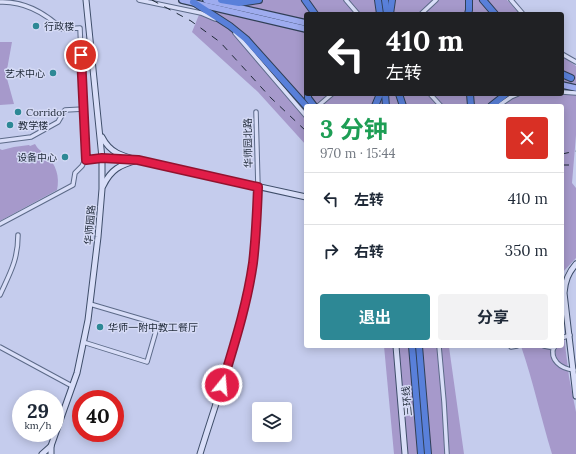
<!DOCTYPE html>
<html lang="zh">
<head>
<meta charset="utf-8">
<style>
  body { margin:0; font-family:Lora,"Noto Sans SC",serif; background:#f2f2f3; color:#1f2937; height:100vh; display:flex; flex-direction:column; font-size:15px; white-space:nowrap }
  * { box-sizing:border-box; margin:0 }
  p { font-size:13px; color:#747a83 }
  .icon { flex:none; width:22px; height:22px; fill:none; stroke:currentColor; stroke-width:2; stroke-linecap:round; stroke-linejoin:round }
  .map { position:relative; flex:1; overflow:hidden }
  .side { position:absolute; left:304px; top:104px; width:260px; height:244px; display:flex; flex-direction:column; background:#fff; border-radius:4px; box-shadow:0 2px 10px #0003 }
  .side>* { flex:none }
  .top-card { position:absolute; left:304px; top:12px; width:260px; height:84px; border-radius:4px; box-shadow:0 2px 10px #0003; background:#202124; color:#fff; overflow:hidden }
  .tools { position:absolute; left:252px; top:402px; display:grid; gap:8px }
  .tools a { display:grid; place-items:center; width:40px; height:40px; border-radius:4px; background:#fff; box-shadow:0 2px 10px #0003; font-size:20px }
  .speed { position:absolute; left:12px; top:390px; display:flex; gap:8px; font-size:20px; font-weight:700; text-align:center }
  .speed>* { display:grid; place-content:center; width:52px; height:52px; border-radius:50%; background:#fff; box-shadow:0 2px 10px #0003; line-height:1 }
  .speed small { font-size:10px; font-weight:400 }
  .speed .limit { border:6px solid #d22; background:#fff; color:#111 }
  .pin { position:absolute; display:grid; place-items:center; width:34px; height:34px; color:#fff; margin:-17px; border:2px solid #fff; border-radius:50%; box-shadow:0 1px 4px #0007 }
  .me { position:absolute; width:44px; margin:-22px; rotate:17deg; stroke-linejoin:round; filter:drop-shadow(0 0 3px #0008) }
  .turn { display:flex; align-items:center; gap:14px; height:84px; padding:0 16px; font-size:18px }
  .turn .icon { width:52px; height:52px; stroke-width:2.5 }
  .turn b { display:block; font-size:28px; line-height:34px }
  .round { display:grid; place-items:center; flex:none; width:42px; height:42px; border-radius:4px; background:#f2f2f3 }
  .overview { display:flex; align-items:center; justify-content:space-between; height:68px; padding:0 16px }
  h1 { font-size:24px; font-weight:700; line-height:30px; color:#1e9e55 }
  .action { display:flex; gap:8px; margin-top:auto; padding:8px 16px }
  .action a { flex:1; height:46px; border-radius:4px; background:#2d8895; color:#fff; font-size:16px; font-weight:700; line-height:46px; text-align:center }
  .action a+a { background:#f2f2f3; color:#1f2937 }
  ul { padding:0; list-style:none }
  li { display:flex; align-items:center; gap:12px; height:52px; padding:0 16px; border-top:1px solid #e0e1e3 }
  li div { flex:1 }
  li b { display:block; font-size:15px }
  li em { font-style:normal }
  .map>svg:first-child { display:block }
  .green { fill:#a699cb }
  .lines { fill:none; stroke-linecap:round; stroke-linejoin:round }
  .street-casing { stroke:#5c6a88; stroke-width:5.5 }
  .secondary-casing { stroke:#3f4e6a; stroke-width:7 }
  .primary-casing { stroke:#303f56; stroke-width:8 }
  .highway-casing { stroke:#303f56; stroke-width:8 }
  .street { stroke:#d9def8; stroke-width:3.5 }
  .secondary { stroke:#d9def8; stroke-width:5 }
  .primary { stroke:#9eacef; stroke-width:5.5 }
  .highway { stroke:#5980da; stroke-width:6 }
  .rail { stroke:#1f2938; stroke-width:1; stroke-dasharray:7 7; stroke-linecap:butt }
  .route-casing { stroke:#92132f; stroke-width:10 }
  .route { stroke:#e11d48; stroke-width:7 }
  .poi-dot { fill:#2d8895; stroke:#d5daf5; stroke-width:1.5 }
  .labels { text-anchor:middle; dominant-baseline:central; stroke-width:3; stroke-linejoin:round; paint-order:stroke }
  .poi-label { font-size:10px; fill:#1f2938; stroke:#d5daf5; text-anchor:start }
  .street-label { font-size:10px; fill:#1f2938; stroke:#d5daf5 }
</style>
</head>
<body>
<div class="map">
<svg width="576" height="454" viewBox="0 0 576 454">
  <rect width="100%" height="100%" fill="#c5cced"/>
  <!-- green -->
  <g class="green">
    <polygon points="205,0 507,0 520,14 306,14 306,94 562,94 562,56 576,66 576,135 572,183 576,188 576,258 562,273 562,277 562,106 306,106 306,145 258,92 192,32"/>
    <polygon points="0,42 12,42 6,75 14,104 0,105"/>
    <path d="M35,144c4,7 6,6 11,11 10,9 14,22 11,35l-57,31v-72l2,1 12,-3 15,-2 1,1z"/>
    <path d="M562,320l7,57 7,35v42h-24c-11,-36 -19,-73 -31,-108h41z"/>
    <polygon points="384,346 450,346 449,347 464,454 394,454"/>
  </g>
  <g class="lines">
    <!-- street casing -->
    <g class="street-casing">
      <g id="street">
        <polyline points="139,0 201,13 215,19"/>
        <polyline points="346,0 358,14"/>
        <polyline points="511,0 523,14"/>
        <path d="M0,2c24,-1 45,11 62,27l18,-1 5,132 -3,6 -7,7 -2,12 -73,39"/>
        <polyline points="421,14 436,0"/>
        <polyline points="235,33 306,116"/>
        <polyline points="562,54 576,62"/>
        <polyline points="562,92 576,93"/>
        <polyline points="430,94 441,106"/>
        <polyline points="318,106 332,94"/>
        <polyline points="498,106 511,97 518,94"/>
        <polyline points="256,112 258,187"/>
        <polyline points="0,141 31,137 58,122 65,110 84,109"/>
        <polyline points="85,160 102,158 131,160"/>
        <path d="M0,295c10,-22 18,-35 18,-60"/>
        <polyline points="562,338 570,335"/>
        <polyline points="83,342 147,362 158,324 90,304"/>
        <polyline points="439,346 444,402 447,454"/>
        <polyline points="544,346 554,348"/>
        <path d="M554,346c-5,14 7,23 20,24"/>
        <polyline points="0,347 72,386"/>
        <polyline points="511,347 517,346"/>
      </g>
    </g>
    <!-- secondary casing -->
    <g class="secondary-casing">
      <g id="secondary">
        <path d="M102,137c8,16 20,19 36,23l168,37"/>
        <path d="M103,186c8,-17 17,-21 35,-26"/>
        <path d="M576,264c-8,9 -11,17 -12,29l12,103"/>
        <polyline points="396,346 405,454"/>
        <polyline points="42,454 51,446"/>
        <polyline points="51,454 51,446 77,373 88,320 98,237 102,189 102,158 86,0"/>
        <path d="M200,454c16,-52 35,-104 47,-158 8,-36 9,-72 11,-109"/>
      </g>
    </g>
    <!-- primary casing -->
    <g class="primary-casing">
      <g id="primary">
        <polyline points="182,0 306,29"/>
        <polyline points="206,0 306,23"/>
        <polyline points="562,85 576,88"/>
      </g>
    </g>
    <!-- highway casing -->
    <g class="highway-casing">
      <g id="highway">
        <polyline points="221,0 239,3 259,0"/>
        <polyline points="305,0 315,14"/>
        <polyline points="378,0 380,14"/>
        <polyline points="385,0 387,14"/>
        <polyline points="483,0 495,14"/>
        <polyline points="193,2 230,26 246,39 306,106"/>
        <polyline points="390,14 392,0"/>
        <polyline points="468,14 469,10 469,0"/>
        <polyline points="562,74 571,78"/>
        <polyline points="308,94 308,98 314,106"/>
        <polyline points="385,94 386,106"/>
        <polyline points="399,94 403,106"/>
        <polyline points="470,94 471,106"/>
        <polyline points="375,106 380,94"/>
        <polyline points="491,106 506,94"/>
        <polyline points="412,346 421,454"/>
        <polyline points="419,346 428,454"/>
      </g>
    </g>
    <!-- street -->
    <use href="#street" class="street"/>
    <!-- secondary -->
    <use href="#secondary" class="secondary"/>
    <!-- primary -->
    <use href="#primary" class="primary"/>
    <!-- highway -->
    <use href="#highway" class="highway"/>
    <!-- rail -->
    <g class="rail">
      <polyline points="152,0 191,21 220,42 271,98 306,131"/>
      <polyline points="562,154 576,151"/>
      <polyline points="562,165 576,165"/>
    </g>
  </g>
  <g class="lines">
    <!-- route casing -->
    <g class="route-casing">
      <path id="route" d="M81,55l5,105 16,-2 36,2 120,27c-1,26 -2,51 -5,76 -6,42 -19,82 -31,122"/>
    </g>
    <!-- route -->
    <use href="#route" class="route"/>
  </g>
  <!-- markers -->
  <g class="poi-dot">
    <circle cx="36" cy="26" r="4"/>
    <circle cx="53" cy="73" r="4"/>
    <circle cx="18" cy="112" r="4"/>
    <circle cx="10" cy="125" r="4"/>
    <circle cx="65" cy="157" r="4"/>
    <circle cx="100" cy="327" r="4"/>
  </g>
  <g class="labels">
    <!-- poi labels -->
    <g class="poi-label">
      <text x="44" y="26">行政楼</text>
      <text x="45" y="73" text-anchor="end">艺术中心</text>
      <text x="26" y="112">Corridor</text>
      <text x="18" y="125">教学楼</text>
      <text x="57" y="157" text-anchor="end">设备中心</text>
      <text x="108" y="327">华师一附中教工餐厅</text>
    </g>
    <!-- street labels -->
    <g class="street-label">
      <text transform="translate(248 143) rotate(-91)">华师园北路</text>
      <text transform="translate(90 225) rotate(-85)">华师园路</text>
      <text transform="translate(407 401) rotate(-95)">三环线</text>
    </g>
  </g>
</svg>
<div class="tools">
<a><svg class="icon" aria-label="layers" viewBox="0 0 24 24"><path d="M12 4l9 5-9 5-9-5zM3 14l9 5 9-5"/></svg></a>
</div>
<div class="speed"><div>29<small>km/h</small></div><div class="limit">40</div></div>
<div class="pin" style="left:81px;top:55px;background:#d93025"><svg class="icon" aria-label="arrive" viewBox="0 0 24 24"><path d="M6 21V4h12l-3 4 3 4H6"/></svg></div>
<svg class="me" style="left:222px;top:385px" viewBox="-20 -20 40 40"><circle r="17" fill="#e11d48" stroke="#fff" stroke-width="3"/><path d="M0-11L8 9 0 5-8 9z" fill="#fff"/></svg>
<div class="top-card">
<div class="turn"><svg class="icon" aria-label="left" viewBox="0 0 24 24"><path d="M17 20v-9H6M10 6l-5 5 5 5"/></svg><div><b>410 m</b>左转</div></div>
</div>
<section class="side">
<div class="overview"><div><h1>3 分钟</h1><p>970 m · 15:44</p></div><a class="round" style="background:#d93025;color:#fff"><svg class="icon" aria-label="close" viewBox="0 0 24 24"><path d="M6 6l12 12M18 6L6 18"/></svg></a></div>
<ul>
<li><svg class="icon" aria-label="left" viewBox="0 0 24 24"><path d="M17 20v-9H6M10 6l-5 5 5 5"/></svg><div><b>左转</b></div><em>410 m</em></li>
<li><svg class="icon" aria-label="right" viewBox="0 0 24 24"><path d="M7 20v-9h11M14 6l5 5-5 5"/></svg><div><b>右转</b></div><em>350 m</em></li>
</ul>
<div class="action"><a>退出</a><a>分享</a></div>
</section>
</div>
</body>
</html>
